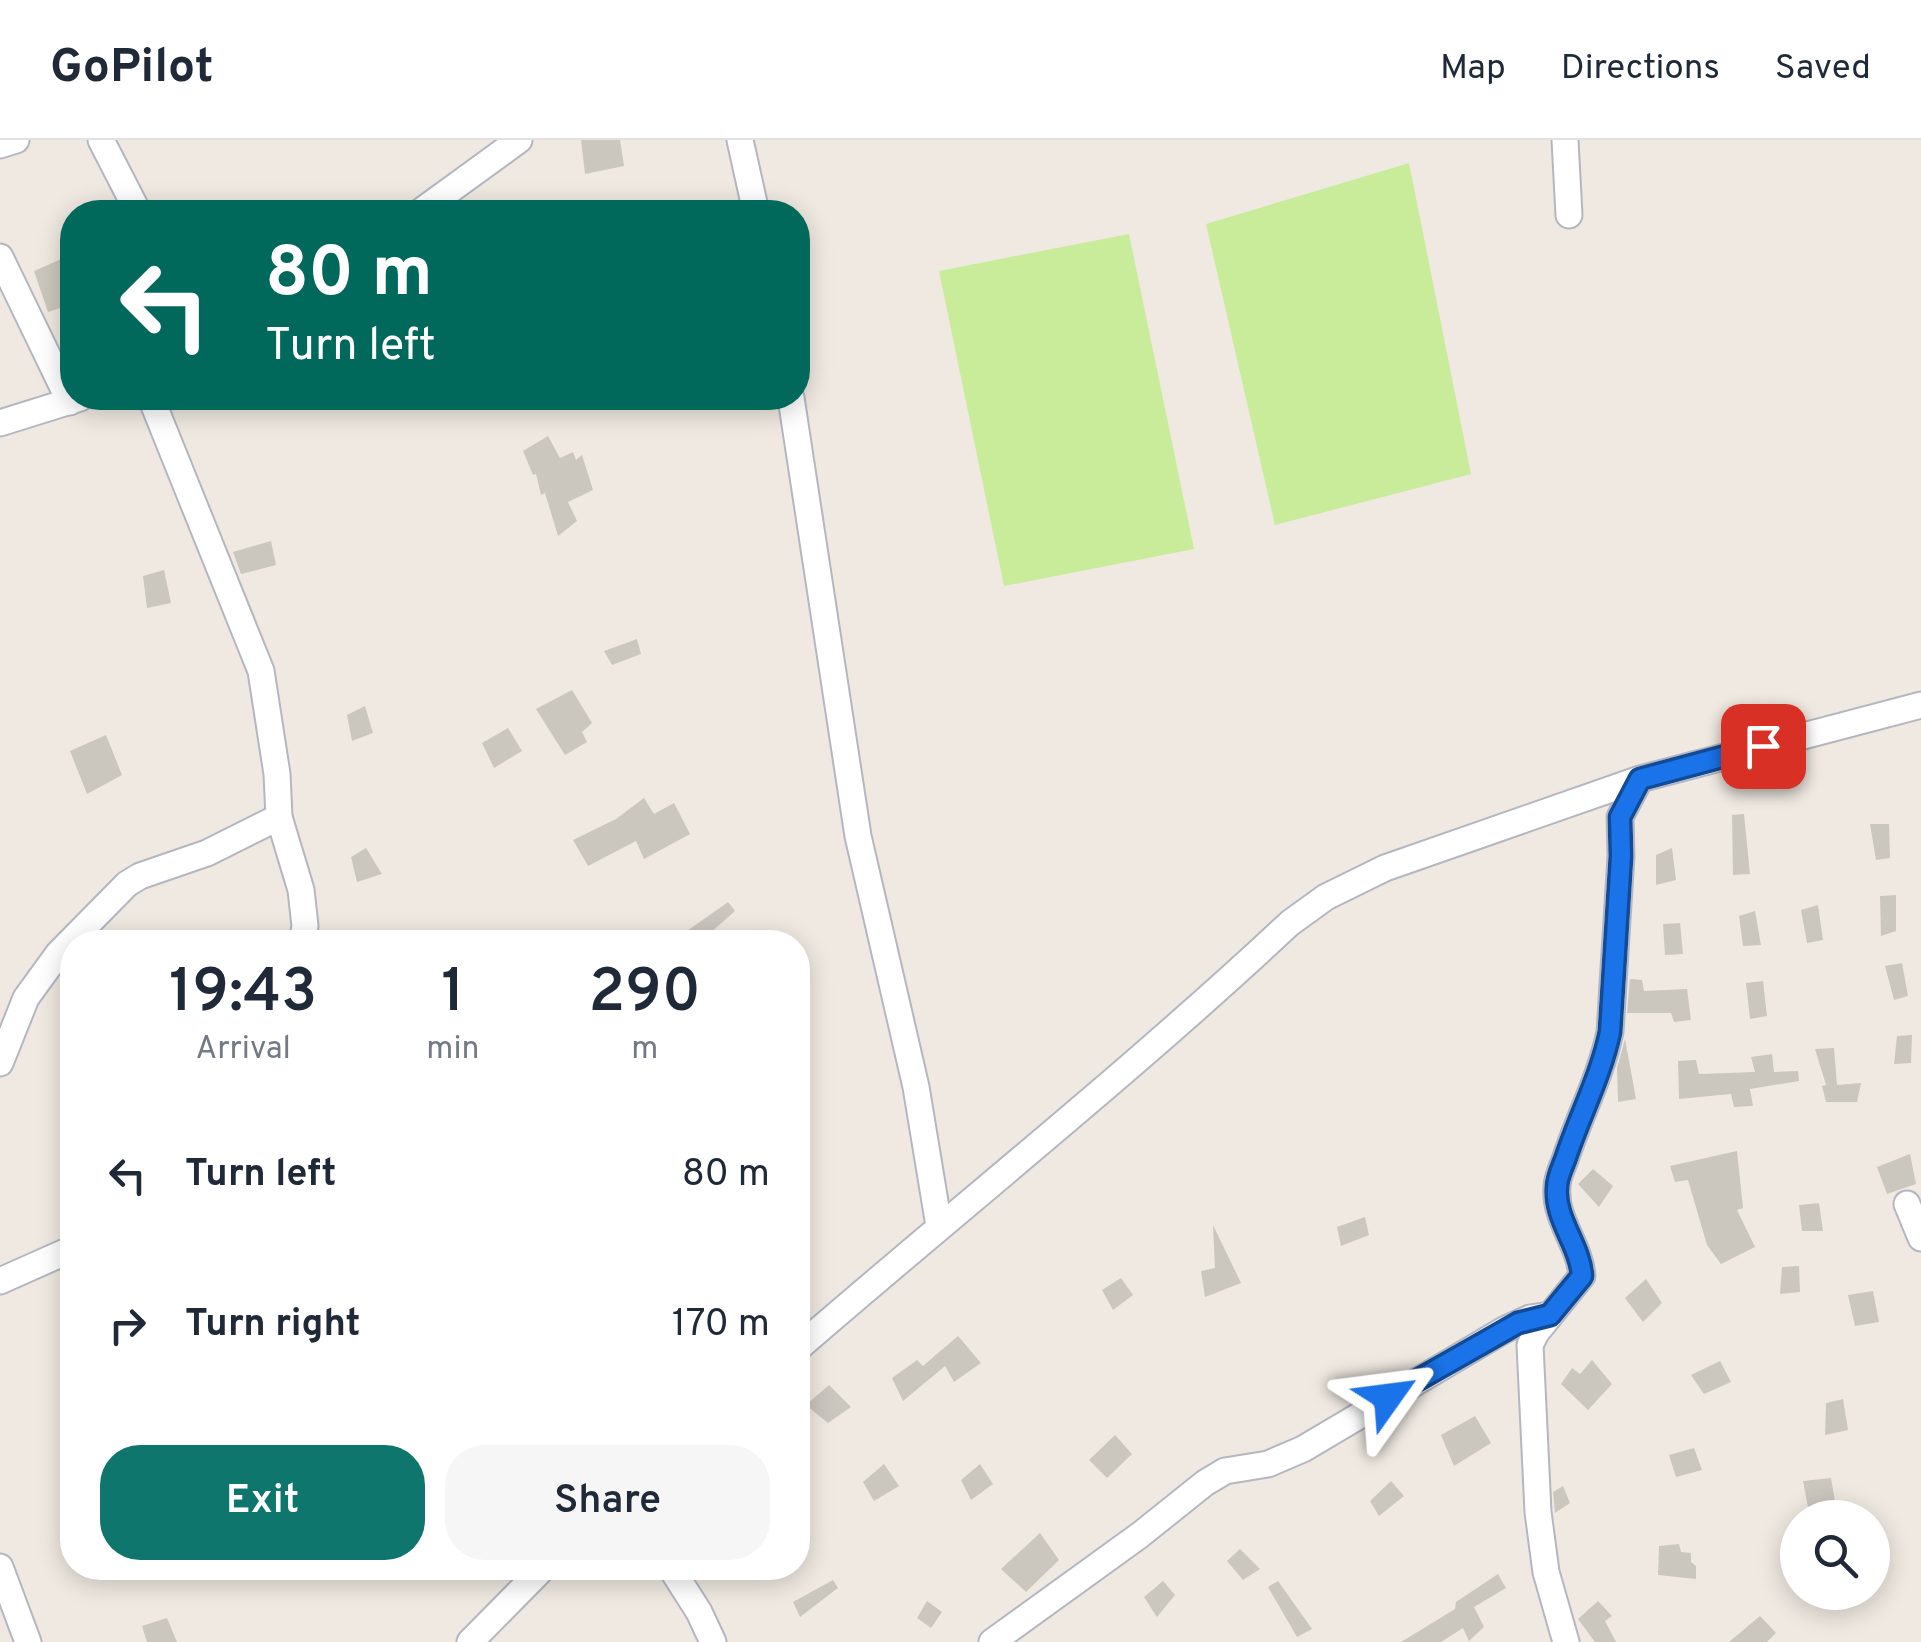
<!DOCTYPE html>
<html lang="en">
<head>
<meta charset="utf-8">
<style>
  body { margin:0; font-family:Overpass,sans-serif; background:#f6f6f7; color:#1f2937; height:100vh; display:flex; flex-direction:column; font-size:38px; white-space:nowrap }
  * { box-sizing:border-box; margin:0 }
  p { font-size:32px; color:#747a83 }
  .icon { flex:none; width:55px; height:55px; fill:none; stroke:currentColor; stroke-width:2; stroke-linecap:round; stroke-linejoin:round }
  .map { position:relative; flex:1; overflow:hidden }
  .drawer { position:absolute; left:60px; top:790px; width:750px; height:650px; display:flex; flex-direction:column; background:#fff; border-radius:40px; box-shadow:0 5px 25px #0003 }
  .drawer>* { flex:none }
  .hud { position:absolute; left:60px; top:60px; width:750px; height:210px; border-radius:40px; box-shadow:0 5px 25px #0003; background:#00695c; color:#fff; overflow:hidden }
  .buttons { position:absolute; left:1780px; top:1360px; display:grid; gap:20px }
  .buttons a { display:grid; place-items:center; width:110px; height:110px; border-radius:50%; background:#fff; box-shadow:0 5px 25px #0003; font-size:50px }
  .pin { position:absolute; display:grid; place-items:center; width:85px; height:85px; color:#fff; margin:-42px; border-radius:20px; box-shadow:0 5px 15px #0006 }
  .me { position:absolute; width:110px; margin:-55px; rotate:59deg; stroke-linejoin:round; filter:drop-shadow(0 0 8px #0008) }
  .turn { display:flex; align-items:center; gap:35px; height:210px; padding:0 40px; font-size:45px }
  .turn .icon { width:130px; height:130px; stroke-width:2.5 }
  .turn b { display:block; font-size:70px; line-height:85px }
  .eta { display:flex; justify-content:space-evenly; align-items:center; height:170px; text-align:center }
  .eta b { font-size:60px; font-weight:600; line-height:70px }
  .action { display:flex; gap:20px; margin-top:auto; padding:20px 40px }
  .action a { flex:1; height:115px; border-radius:40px; background:#0f766e; color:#fff; font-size:40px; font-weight:600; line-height:115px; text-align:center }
  .action a+a { background:#f6f6f7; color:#1f2937 }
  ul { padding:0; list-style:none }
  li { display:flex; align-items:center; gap:30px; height:150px; padding:0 40px }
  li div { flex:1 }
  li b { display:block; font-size:38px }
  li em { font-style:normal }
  header { display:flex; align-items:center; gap:60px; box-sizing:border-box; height:140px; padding:0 50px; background:#fff; border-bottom:2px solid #e0e1e3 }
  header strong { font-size:48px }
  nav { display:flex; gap:55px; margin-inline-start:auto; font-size:35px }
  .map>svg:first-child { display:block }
  .pitch { fill:#c9ec9a }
  .building { fill:#cbc7bf }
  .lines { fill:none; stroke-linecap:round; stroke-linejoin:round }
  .street-casing { stroke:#b4b7c1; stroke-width:29 }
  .street { stroke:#fff; stroke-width:25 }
  .route-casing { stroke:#114b97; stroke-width:25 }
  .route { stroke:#1a73e8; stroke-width:18 }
</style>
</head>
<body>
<header>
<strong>GoPilot</strong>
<nav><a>Map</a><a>Directions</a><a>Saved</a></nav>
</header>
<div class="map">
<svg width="1921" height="1502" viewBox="0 0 1921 1502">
  <rect width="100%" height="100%" fill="#efe9e1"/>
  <!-- pitch -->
  <g class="pitch">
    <polygon points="1409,23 1471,334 1275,385 1206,84"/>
    <polygon points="1129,94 1194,409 1004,446 939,131"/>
  </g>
  <!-- building -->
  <g class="building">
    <polygon points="581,0 620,0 624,26 585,34"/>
    <polygon points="66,117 72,134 72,164 48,172 34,131"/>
    <polygon points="548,296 560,318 573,312 576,320 582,315 593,350 568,362 577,381 558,396 545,353 541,355 536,334 533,335 523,311"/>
    <polygon points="271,401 276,425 241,434 233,412"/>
    <polygon points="164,430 171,463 147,468 143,436"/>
    <polygon points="637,499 641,514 612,525 604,511"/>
    <polygon points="572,550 592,583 582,592 587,602 565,615 536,569"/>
    <polygon points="365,566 373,593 352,601 347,575"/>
    <polygon points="508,588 522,611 494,628 482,603"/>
    <polygon points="106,595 122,635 87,654 70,611"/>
    <polygon points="644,658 654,674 674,663 690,694 644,719 636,701 588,726 573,700 616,679"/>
    <polygon points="1744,674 1750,734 1733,735 1732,675"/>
    <polygon points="1870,684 1889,684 1890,718 1876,720"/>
    <polygon points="366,708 382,734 357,742 351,717"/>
    <polygon points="1672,708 1676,740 1656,745 1656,715"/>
    <polygon points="1896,755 1896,791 1881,796 1880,756"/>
    <polygon points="728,762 735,771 700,802 694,802 687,791"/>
    <polygon points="1818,765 1823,800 1807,803 1801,770"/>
    <polygon points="1755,771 1761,805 1743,806 1739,776"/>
    <polygon points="1680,783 1683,814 1665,815 1663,784"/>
    <polygon points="1902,823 1908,856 1894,860 1885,826"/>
    <polygon points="1630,839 1642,840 1644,851 1687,849 1691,880 1674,882 1671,873 1627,873"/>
    <polygon points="1763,841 1767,876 1750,879 1746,843"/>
    <polygon points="1912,895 1911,923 1894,924 1897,896"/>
    <polygon points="1625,899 1636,959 1618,962 1617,928"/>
    <polygon points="1834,908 1837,945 1861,943 1857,962 1826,962 1822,946 1826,945 1815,909"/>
    <polygon points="1772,914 1774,932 1798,931 1799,941 1750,949 1753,966 1734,967 1731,954 1679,959 1678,921 1696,920 1699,934 1755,932 1751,917"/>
    <polygon points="1737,1011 1743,1068 1737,1070 1755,1107 1721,1124 1707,1105 1688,1040 1675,1042 1670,1026"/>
    <polygon points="1910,1014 1916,1044 1887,1054 1877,1027"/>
    <polygon points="1593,1029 1613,1046 1599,1067 1578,1044"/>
    <polygon points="1819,1063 1823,1091 1802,1091 1799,1065"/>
    <polygon points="1365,1077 1369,1095 1341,1106 1337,1087"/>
    <polygon points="1213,1085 1241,1143 1205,1157 1201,1131 1215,1128"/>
    <polygon points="1799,1126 1800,1152 1780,1154 1782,1127"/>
    <polygon points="1121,1138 1133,1155 1113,1170 1102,1150"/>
    <polygon points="1646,1139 1662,1163 1643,1182 1625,1158"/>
    <polygon points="1873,1151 1879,1182 1855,1186 1848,1155"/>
    <polygon points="958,1196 981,1223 954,1242 945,1226 903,1261 892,1238 917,1220 923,1226"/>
    <polygon points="1592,1220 1612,1244 1588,1270 1561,1244 1572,1228 1580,1234"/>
    <polygon points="1720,1221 1731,1242 1704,1254 1691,1235"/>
    <polygon points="829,1245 851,1267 828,1283 806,1265"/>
    <polygon points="1843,1259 1848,1290 1825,1295 1826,1263"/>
    <polygon points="1475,1276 1491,1303 1454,1326 1441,1295"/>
    <polygon points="1115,1295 1132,1314 1107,1338 1089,1320"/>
    <polygon points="1694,1308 1702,1330 1676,1337 1669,1315"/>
    <polygon points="884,1324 899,1346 874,1361 863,1342"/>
    <polygon points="980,1324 993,1344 971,1360 961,1340"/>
    <polygon points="1831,1338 1838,1378 1810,1378 1803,1341"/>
    <polygon points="1391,1341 1404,1356 1379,1376 1370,1361"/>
    <polygon points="1563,1346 1570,1363 1555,1373 1553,1352"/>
    <polygon points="1040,1393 1059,1420 1026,1452 1001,1429"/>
    <polygon points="1679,1404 1681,1412 1691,1413 1691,1422 1696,1426 1696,1439 1658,1435 1659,1406"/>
    <polygon points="1240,1409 1260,1429 1243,1440 1227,1421"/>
    <polygon points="1498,1434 1506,1448 1474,1467 1484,1487 1469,1501 1463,1488 1441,1502 1401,1502 1455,1469 1456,1462"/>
    <polygon points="833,1440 838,1448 800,1477 793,1462"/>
    <polygon points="1163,1441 1175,1455 1157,1477 1144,1457"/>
    <polygon points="1278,1441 1312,1489 1297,1497 1268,1447"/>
    <polygon points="927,1461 942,1472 931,1488 917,1478"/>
    <polygon points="1598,1461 1612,1476 1605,1481 1616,1502 1595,1502 1578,1479"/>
    <polygon points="1760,1476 1776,1493 1767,1502 1729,1502"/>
    <polygon points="167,1478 177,1502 147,1502 142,1486"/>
  </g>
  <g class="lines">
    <!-- street casing -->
    <g class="street-casing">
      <g id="street">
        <polyline points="101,0 138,72"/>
        <polyline points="740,0 756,72"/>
        <polyline points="1565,0 1569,75"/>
        <polyline points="0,5 16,0"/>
        <polyline points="420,72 519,0"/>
        <polyline points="0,117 70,262"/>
        <polyline points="151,258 261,531 277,634 279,677 301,750 305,786 302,802"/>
        <polyline points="791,258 858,696 916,947 939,1086"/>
        <polyline points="0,283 80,258"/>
        <polyline points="0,923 26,858 58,814 127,744 140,736 207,713 279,677"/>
        <polyline points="1907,1064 1921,1098"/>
        <polyline points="0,1141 72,1109"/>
        <path d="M798,1208c164,-142 334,-277 492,-425l36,-26 59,-29 255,-89 281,-74"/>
        <polyline points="0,1427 28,1502"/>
        <polyline points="671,1428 699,1472 713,1502"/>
        <polyline points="470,1502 543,1428"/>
        <polyline points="992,1502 1140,1395 1205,1343 1225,1331 1268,1324 1303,1309 1504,1190 1530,1178 1550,1175"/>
        <path d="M1566,1502l-20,-70 -8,-60 -8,-167 6,-12 46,-57c-2,-31 -28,-57 -25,-89 0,-10 6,-21 9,-30 14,-42 35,-82 44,-125l11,-176 -1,-39 20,-38"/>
      </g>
    </g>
    <!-- street -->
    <use href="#street" class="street"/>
  </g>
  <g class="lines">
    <!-- route casing -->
    <g class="route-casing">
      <path id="route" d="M1388,1257l130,-74 32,-8 32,-39c-2,-31 -28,-57 -25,-89 0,-10 6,-21 9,-30 14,-42 35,-82 44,-125l11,-176 -1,-39 20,-38 123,-33"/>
    </g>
    <!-- route -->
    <use href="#route" class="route"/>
  </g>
</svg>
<div class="buttons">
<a><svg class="icon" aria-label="search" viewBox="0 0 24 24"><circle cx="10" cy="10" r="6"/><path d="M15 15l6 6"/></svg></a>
</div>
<div class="pin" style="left:1763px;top:606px;background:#d93025"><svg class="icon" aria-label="arrive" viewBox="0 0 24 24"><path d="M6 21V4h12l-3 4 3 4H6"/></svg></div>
<svg class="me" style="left:1388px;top:1257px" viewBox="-20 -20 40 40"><path d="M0-17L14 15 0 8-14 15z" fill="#1a73e8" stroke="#fff" stroke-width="4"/></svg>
<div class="hud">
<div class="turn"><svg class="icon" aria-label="left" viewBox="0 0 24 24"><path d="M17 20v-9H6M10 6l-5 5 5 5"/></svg><div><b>80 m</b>Turn left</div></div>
</div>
<section class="drawer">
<div class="eta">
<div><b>19:43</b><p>Arrival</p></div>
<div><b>1</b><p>min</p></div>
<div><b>290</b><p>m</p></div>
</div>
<ul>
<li><svg class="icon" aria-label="left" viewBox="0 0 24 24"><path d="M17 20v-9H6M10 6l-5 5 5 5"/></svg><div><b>Turn left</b></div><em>80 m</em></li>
<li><svg class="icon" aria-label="right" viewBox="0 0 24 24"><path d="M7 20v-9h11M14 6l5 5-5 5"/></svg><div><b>Turn right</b></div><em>170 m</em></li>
</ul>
<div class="action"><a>Exit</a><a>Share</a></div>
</section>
</div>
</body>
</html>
